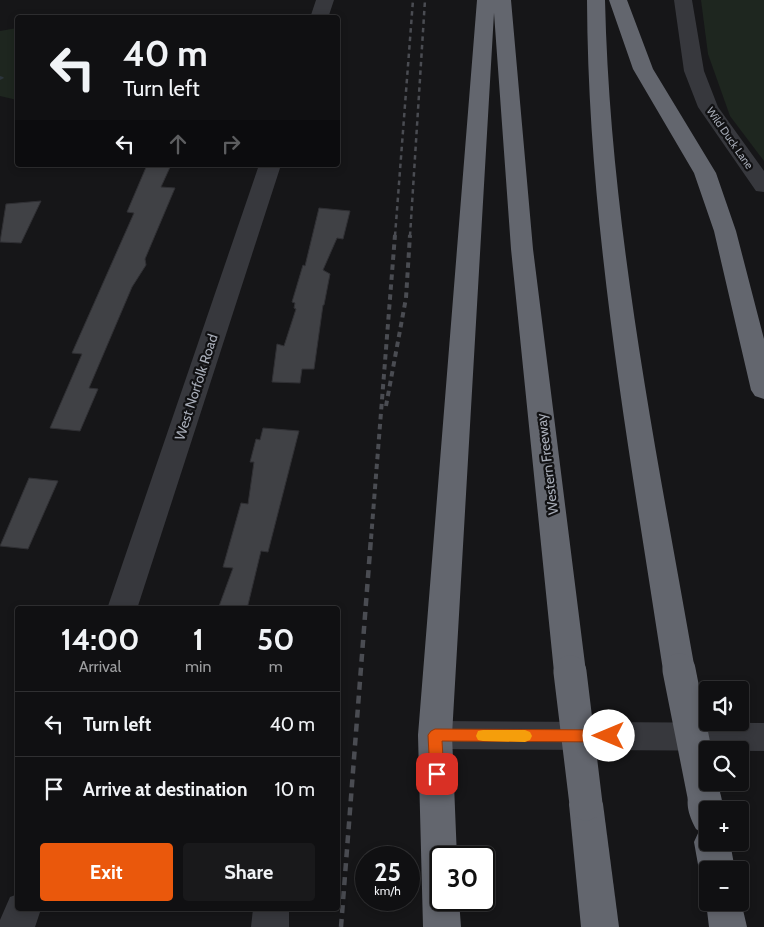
<!DOCTYPE html>
<html lang="en">
<head>
<meta charset="utf-8">
<style>
  body { margin:0; font-family:Cabin,sans-serif; background:#19191b; color:#f1f3f6; height:100vh; display:flex; flex-direction:column; font-size:19px; white-space:nowrap }
  * { box-sizing:border-box; margin:0 }
  p { font-size:16px; color:#9c9d9f }
  .icon { flex:none; width:28px; height:28px; fill:none; stroke:currentColor; stroke-width:2; stroke-linecap:round; stroke-linejoin:round }
  .map { position:relative; flex:1; overflow:hidden }
  .details { position:absolute; left:15px; top:606px; width:325px; height:305px; display:flex; flex-direction:column; background:#101012; border-radius:5px; box-shadow:0 2px 8px #0003,0 0 0 1px #303032 }
  .details>* { flex:none }
  .guide { position:absolute; left:15px; top:15px; width:325px; height:152px; border-radius:5px; box-shadow:0 2px 8px #0003,0 0 0 1px #303032; background:#101012; color:#f1f3f6; overflow:hidden }
  .tools { position:absolute; left:699px; top:681px; display:grid; gap:10px }
  .tools a { display:grid; place-items:center; width:50px; height:50px; border-radius:5px; background:#101012; box-shadow:0 2px 8px #0003,0 0 0 1px #303032; font-size:25px }
  .speed { position:absolute; left:355px; top:846px; display:flex; gap:10px; font-size:25px; font-weight:700; text-align:center }
  .speed>* { display:grid; place-content:center; width:65px; height:65px; border-radius:50%; background:#101012; box-shadow:0 2px 8px #0003,0 0 0 1px #303032; line-height:1 }
  .speed small { font-size:12px; font-weight:400 }
  .speed .limit { border:2px solid #111; border-radius:8px; background:#fff; color:#111 }
  .pin { position:absolute; display:grid; place-items:center; width:42px; height:42px; color:#fff; margin:-21px; border-radius:10px; box-shadow:0 2px 8px #0006 }
  .me { position:absolute; width:55px; margin:-28px; rotate:270deg; stroke-linejoin:round; filter:drop-shadow(0 0 4px #0008) }
  .turn { display:flex; align-items:center; gap:18px; height:105px; padding:0 25px; font-size:22px }
  .turn .icon { width:65px; height:65px; stroke-width:2.5 }
  .turn b { display:block; font-size:35px; line-height:42px }
  .lanes { display:flex; align-items:center; height:48px; padding:0 25px; background:#0003; justify-content:center; gap:25px; direction:ltr }
  .lanes .off { opacity:.35 }
  .eta { display:flex; justify-content:space-evenly; align-items:center; height:85px; text-align:center }
  .eta b { font-size:30px; font-weight:700; line-height:35px }
  .action { display:flex; gap:10px; margin-top:auto; padding:10px 25px }
  .action a { flex:1; height:58px; border-radius:5px; background:#ea580c; color:#fff; font-size:20px; font-weight:700; line-height:58px; text-align:center }
  .action a+a { background:#19191b; color:#f1f3f6 }
  ul { padding:0; list-style:none }
  li { display:flex; align-items:center; gap:15px; height:65px; padding:0 25px; border-top:1px solid #303032 }
  li div { flex:1 }
  li b { display:block; font-size:19px }
  li em { font-style:normal }
  .map>svg:first-child { display:block }
  .green { fill:#1e261f }
  .lines { fill:none; stroke-linecap:round; stroke-linejoin:round }
  .stream { fill:#2c353c; fill-rule:evenodd }
  .building { fill:#404145; stroke:#303034 }
  .minor { fill:#37383d; fill-rule:evenodd }
  .highway { fill:#63666e; fill-rule:evenodd }
  .rail-far2 { stroke:#4a4c52; stroke-width:2.5; stroke-dasharray:4.5 4; stroke-linecap:butt }
  .rail-far1 { stroke:#4a4c52; stroke-width:4; stroke-dasharray:5.5 4.5; stroke-linecap:butt }
  .rail { stroke:#4a4c52; stroke-width:4.5; stroke-dasharray:8 6; stroke-linecap:butt }
  .highway-bridge { stroke:#63666e; stroke-width:33 }
  .route { fill:#ea580c; stroke:#983908 }
  .slow { fill:#f59e0b }
  .labels { text-anchor:middle; dominant-baseline:central; stroke-width:4.5; stroke-linejoin:round; paint-order:stroke }
  .far-street-label { font-size:11px; fill:#a8adb8; stroke:#111113 }
  .street-label { font-size:14px; fill:#a8adb8; stroke:#111113 }
</style>
</head>
<body>
<div class="map">
<svg width="764" height="927" viewBox="0 0 764 927">
  <rect width="100%" height="100%" fill="#161618"/>
  <!-- green -->
  <g class="green">
    <polygon points="701,0 764,0 764,161 730,116 708,54"/>
    <polygon points="17,28 18,28 17,100 0,96 0,31"/>
  </g>
  <g class="lines">
    <!-- stream -->
    <polygon class="stream" points="0,76 3,77 4,78 0,80"/>
  </g>
  <!-- building -->
  <g class="building">
    <polygon points="147,165 171,165 161,187 175,188 145,259 146,265 132,287 89,388 98,389 80,431 50,428 82,354 72,353 134,213 127,212"/>
    <polygon points="41,201 21,243 0,242 6,204"/>
    <polygon points="319,208 350,211 343,239 337,238 323,270 330,274 324,305 323,305 314,369 302,369 300,383 272,382 277,344 284,346 296,309 294,308 295,303 292,302 303,265 305,266"/>
    <polygon points="263,428 299,431 268,552 261,551 247,609 218,609 233,568 223,567 241,503 248,504 254,462 250,462 256,439 260,440"/>
    <polygon points="29,478 58,481 28,549 0,546"/>
  </g>
  <g class="lines">
    <!-- minor -->
    <g class="minor">
      <polygon points="316,0 334,0 328,18 310,18"/>
      <polygon points="674,0 692,0 704,71 718,107 764,171 764,192 756,191 698,107 684,71"/>
      <polygon points="259,165 281,165 137,609 107,609"/>
      <polygon points="435,721 764,723 764,751 435,749 423,745 418,735 423,725"/>
      <polygon points="18,894 18,909 41,909 35,927 0,927 0,920 10,897"/>
      <polygon points="253,909 289,909 289,927 251,927"/>
    </g>
    <!-- highway -->
    <g class="highway">
      <polygon points="477,0 511,0 533,249 586,672 581,681 570,685 559,681 554,672 511,249 494,13 452,735 457,858 441,858 441,900 459,900 461,927 423,927 418,735"/>
      <path d="M587,0h18c5,225 51,449 90,670l-5,9 -11,4 -11,-4 -5,-9c-34,-222 -75,-445 -76,-670z"/>
      <polygon points="609,0 627,0 653,69 716,173 736,231 764,339 764,399 755,396 751,390 714,231 694,173 633,69"/>
      <path d="M704,781l12,4 5,11 3,14h-16v32h22l5,28h-27v13l-4,-1 -5,-12 -5,-28 5,-11 -3,-2c-8,-15 -12,-28 -4,-44z"/>
      <polygon points="586,788 598,793 603,804 619,927 581,927 569,804 574,793"/>
      <polygon points="740,897 747,927 709,927 706,902 708,898 708,902 740,902"/>
    </g>
    <!-- rail-far2 -->
    <g class="rail-far2">
      <polyline points="395,236 413,0"/>
      <polyline points="410,236 425,0"/>
    </g>
    <!-- rail-far1 -->
    <g class="rail-far1">
      <polyline points="386,406 406,298 410,235"/>
      <polyline points="371,539 395,235"/>
    </g>
    <!-- rail -->
    <polyline class="rail" points="341,927 371,538"/>
    <!-- highway-bridge -->
    <g class="highway-bridge">
      <polyline points="679,670 704,796"/>
      <polyline points="570,672 586,804"/>
    </g>
  </g>
  <!-- route -->
  <polygon class="route" points="435,729 609,730 614,732 616,736 614,740 609,742 442,741 444,774 442,778 437,780 432,778 430,774 428,735 431,731"/>
  <!-- slow -->
  <polygon class="slow" points="483,730 525,730 530,732 532,736 530,740 525,742 483,741 478,740 476,736 478,731"/>
  <g class="labels">
    <!-- far-street labels -->
    <g class="far-street-label">
      <text transform="translate(730 138) rotate(55)">Wild Duck Lane</text>
    </g>
    <!-- street labels -->
    <g class="street-label">
      <text transform="translate(196 387) rotate(-72)">West Norfolk Road</text>
      <text transform="translate(547 464) rotate(-97)">Western Freeway</text>
    </g>
  </g>
</svg>
<div class="tools">
<a><svg class="icon" aria-label="sound" viewBox="0 0 24 24"><path d="M4 9h4l5-4v14l-5-4H4zM17 9q2 3 0 6"/></svg></a>
<a><svg class="icon" aria-label="search" viewBox="0 0 24 24"><circle cx="10" cy="10" r="6"/><path d="M15 15l6 6"/></svg></a>
<a>+</a>
<a>−</a>
</div>
<div class="speed"><div>25<small>km/h</small></div><div class="limit">30</div></div>
<div class="pin" style="left:437px;top:774px;background:#d93025"><svg class="icon" aria-label="arrive" viewBox="0 0 24 24"><path d="M6 21V4h12l-3 4 3 4H6"/></svg></div>
<svg class="me" style="left:609px;top:736px" viewBox="-20 -20 40 40"><circle r="19" fill="#fff"/><path d="M0-13L10 11 0 6-10 11z" fill="#ea580c"/></svg>
<div class="guide">
<div class="turn"><svg class="icon" aria-label="left" viewBox="0 0 24 24"><path d="M17 20v-9H6M10 6l-5 5 5 5"/></svg><div><b>40 m</b>Turn left</div></div>
<div class="lanes"><svg class="icon" aria-label="left" viewBox="0 0 24 24"><path d="M17 20v-9H6M10 6l-5 5 5 5"/></svg><svg class="icon off" aria-label="ahead" viewBox="0 0 24 24"><path d="M12 20V5M6 11l6-6 6 6"/></svg><svg class="icon off" aria-label="right" viewBox="0 0 24 24"><path d="M7 20v-9h11M14 6l5 5-5 5"/></svg></div>
</div>
<section class="details">
<div class="eta">
<div><b>14:00</b><p>Arrival</p></div>
<div><b>1</b><p>min</p></div>
<div><b>50</b><p>m</p></div>
</div>
<ul>
<li><svg class="icon" aria-label="left" viewBox="0 0 24 24"><path d="M17 20v-9H6M10 6l-5 5 5 5"/></svg><div><b>Turn left</b></div><em>40 m</em></li>
<li><svg class="icon" aria-label="arrive" viewBox="0 0 24 24"><path d="M6 21V4h12l-3 4 3 4H6"/></svg><div><b>Arrive at destination</b></div><em>10 m</em></li>
</ul>
<div class="action"><a>Exit</a><a>Share</a></div>
</section>
</div>
</body>
</html>
